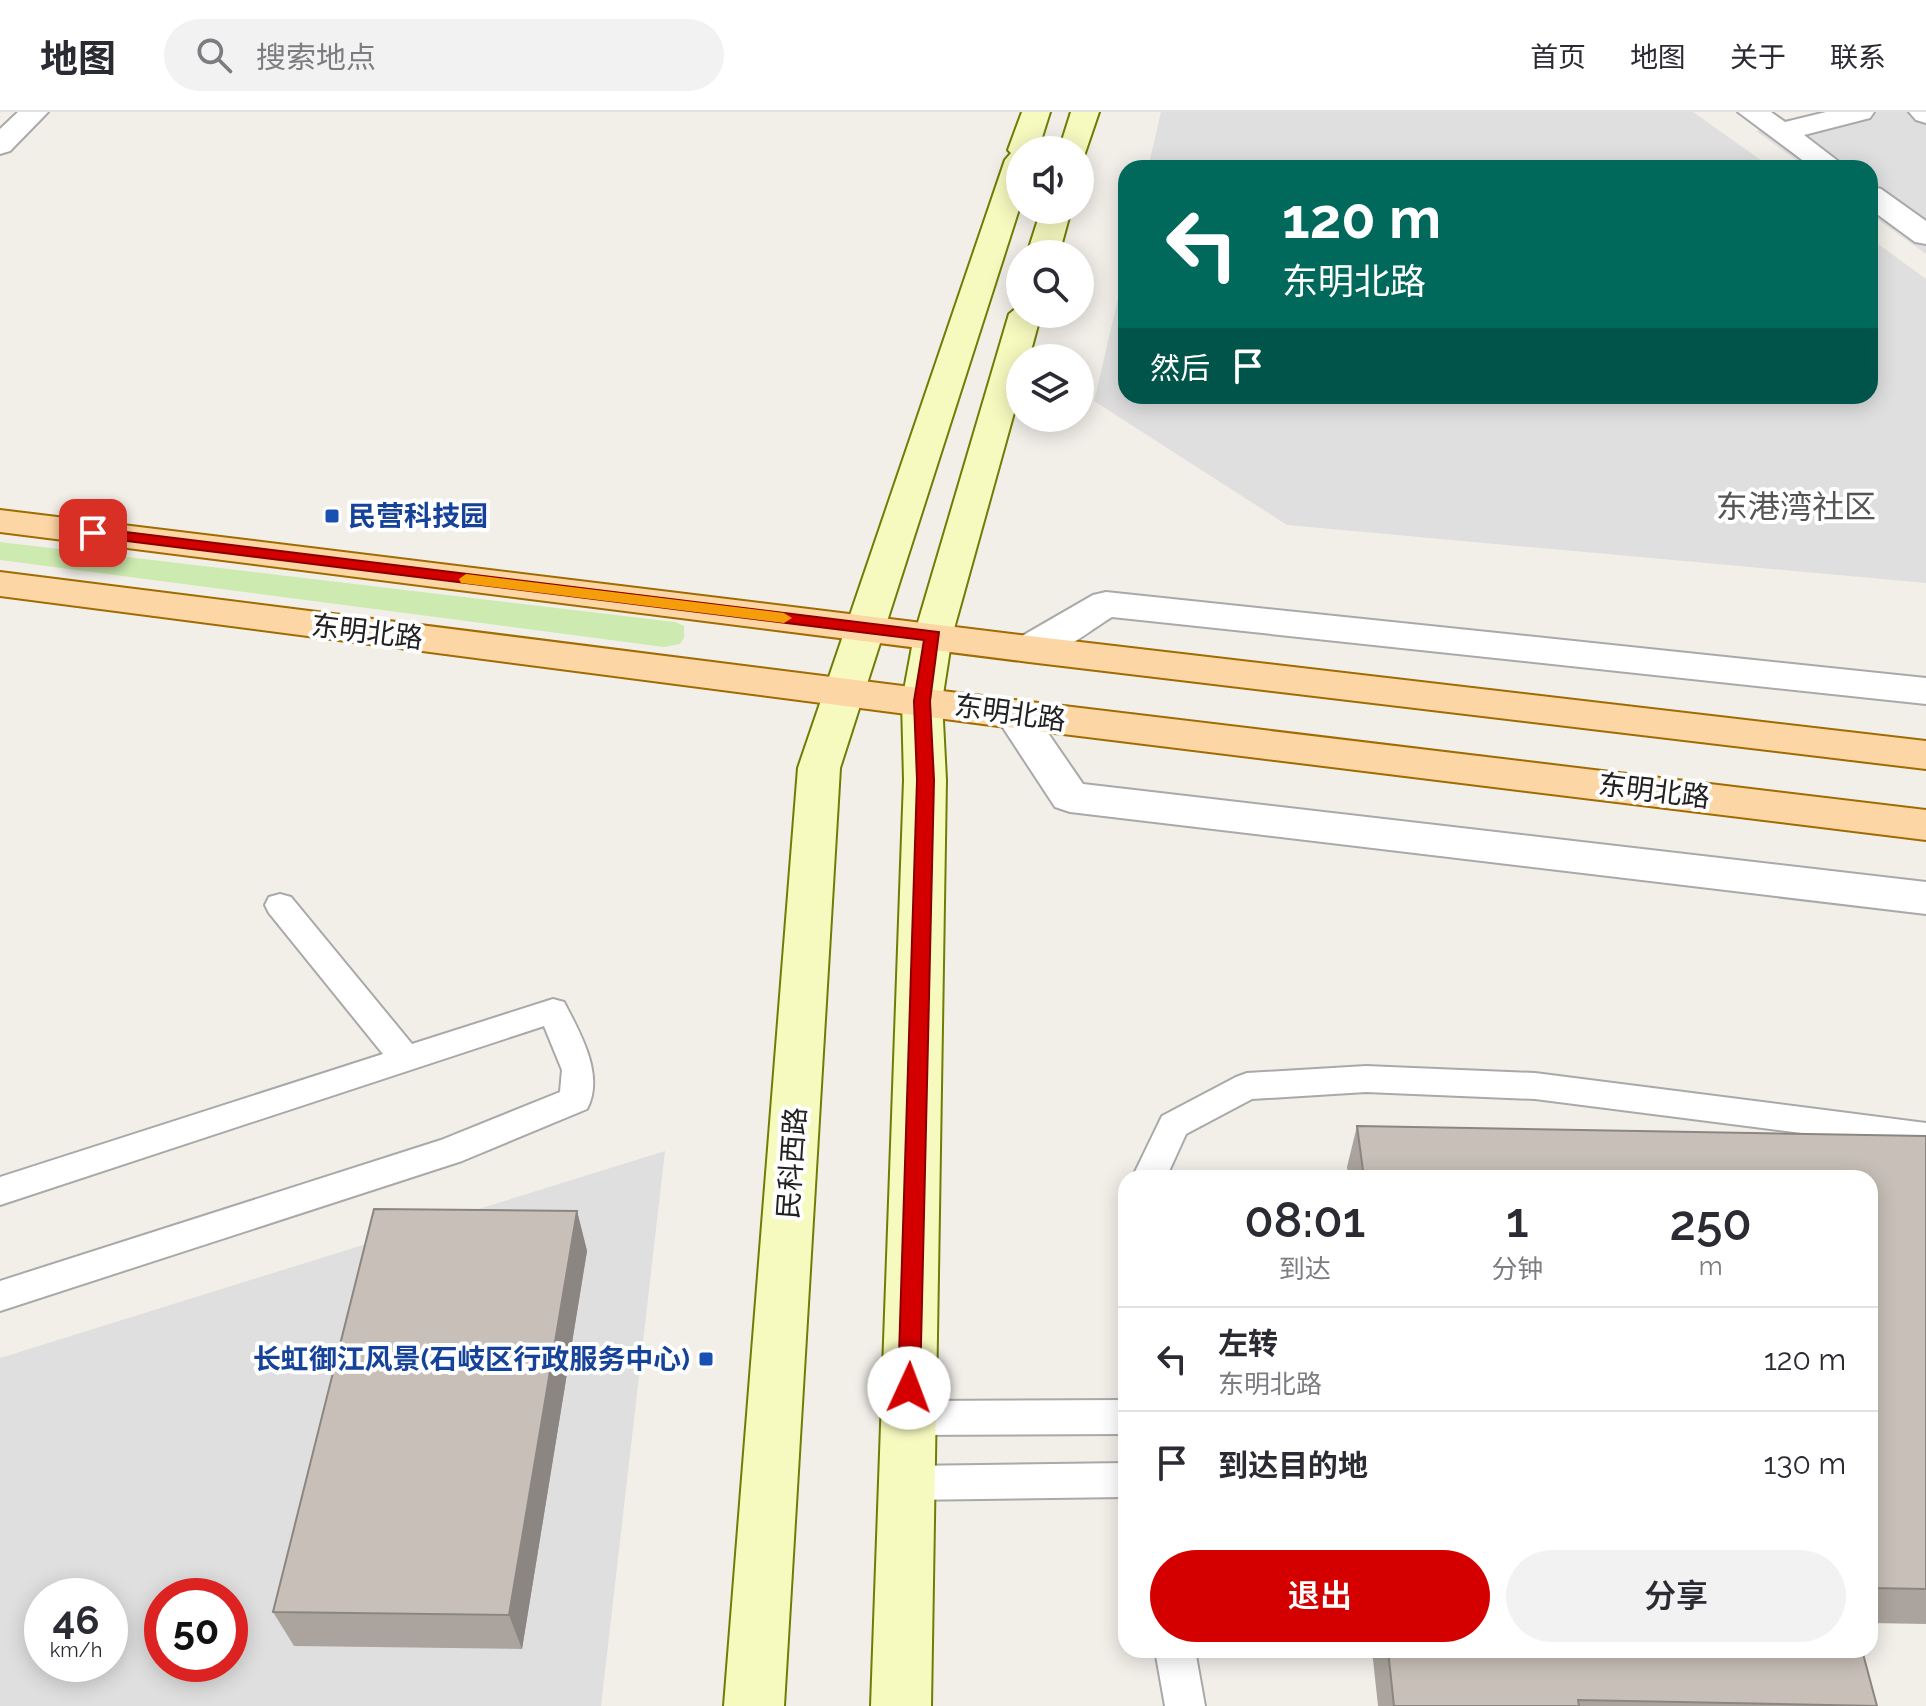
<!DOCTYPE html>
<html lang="zh">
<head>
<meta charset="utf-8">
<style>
  body { margin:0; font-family:Raleway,"Noto Sans SC",sans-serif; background:#f2f2f3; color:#2b2b33; height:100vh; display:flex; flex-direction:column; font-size:30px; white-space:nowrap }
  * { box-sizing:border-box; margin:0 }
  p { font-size:26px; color:#7c7c81 }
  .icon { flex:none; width:44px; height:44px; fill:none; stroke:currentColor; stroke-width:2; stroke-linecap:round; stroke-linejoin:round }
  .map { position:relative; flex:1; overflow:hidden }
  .details { position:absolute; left:1118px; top:1058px; width:760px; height:488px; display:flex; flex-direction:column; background:#fff; border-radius:24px; box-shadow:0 4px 20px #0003 }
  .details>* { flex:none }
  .banner { position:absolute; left:1118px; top:48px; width:760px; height:244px; border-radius:24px; box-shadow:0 4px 20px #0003; background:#00695c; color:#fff; overflow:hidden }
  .fabs { position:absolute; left:1006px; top:24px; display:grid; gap:16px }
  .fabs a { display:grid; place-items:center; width:88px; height:88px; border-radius:50%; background:#fff; box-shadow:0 4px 20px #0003; font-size:40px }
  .speed { position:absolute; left:24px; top:1466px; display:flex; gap:16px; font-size:40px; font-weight:700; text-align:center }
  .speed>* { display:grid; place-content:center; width:104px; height:104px; border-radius:50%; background:#fff; box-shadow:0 4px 20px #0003; line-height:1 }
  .speed small { font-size:20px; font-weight:400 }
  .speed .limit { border:12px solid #d22; background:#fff; color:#111 }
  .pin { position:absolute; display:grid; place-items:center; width:68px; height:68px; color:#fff; margin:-34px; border-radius:16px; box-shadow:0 4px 12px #0006 }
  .me { position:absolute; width:88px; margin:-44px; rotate:2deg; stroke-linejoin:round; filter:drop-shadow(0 0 6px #0008) }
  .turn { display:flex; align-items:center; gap:28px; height:168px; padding:0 32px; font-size:36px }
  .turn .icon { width:104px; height:104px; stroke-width:2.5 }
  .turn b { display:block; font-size:56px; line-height:68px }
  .then { display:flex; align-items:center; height:76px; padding:0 32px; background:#0003; gap:16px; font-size:30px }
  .eta { display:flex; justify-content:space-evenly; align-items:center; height:136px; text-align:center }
  .eta b { font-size:48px; font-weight:600; line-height:56px }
  .cta { display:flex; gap:16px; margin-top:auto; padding:16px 32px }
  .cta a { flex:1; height:92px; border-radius:48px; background:#d40000; color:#fff; font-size:32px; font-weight:600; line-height:92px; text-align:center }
  .cta a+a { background:#f2f2f3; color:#2b2b33 }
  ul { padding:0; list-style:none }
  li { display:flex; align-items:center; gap:24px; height:104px; padding:0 32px; border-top:2px solid #e1e1e2 }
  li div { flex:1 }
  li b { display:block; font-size:30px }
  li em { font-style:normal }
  header { display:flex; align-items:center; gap:48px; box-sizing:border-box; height:112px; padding:0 40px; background:#fff; border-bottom:2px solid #e1e1e2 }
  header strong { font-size:38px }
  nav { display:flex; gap:44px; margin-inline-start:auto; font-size:28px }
  .search { width:560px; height:72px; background:#f2f2f3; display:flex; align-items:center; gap:20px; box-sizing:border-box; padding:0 28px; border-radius:44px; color:#7c7c81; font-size:30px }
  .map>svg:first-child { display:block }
  .residential { fill:#e0dfdf; fill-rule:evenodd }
  .grass { fill:#cdebb0 }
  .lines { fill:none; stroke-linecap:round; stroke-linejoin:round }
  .service-casing { stroke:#a9a9a9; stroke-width:4 }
  .minor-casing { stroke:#a9a9a9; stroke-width:4 }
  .tertiary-casing { stroke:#a9a9a9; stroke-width:4 }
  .secondary-casing { stroke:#707d05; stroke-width:4 }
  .primary-casing { stroke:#a06b00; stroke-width:4 }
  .service { fill:#fff; fill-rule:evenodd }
  .minor { fill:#fff; fill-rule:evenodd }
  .tertiary { fill:#fff; fill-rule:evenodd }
  .secondary { fill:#f7fabf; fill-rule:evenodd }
  .primary { fill:#fcd6a4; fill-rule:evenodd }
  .wall { fill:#aba49e }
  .shaded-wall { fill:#8b8681 }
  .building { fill:#c7bfb8; stroke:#8b8681; stroke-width:2 }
  .route { fill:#d40000; stroke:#8a0000; stroke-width:2 }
  .slow { fill:#f59e0b }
  .transit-dot { fill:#1a4fb4; stroke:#fff; stroke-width:3 }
  .labels { text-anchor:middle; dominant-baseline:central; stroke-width:8; stroke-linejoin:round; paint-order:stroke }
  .transit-label { font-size:28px; font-weight:bold; fill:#164399; stroke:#fff; text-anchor:start }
  .street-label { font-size:28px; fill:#222; stroke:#fff }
  .quarter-label { font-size:32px; fill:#555; stroke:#fff }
</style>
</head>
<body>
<header>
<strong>地图</strong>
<div class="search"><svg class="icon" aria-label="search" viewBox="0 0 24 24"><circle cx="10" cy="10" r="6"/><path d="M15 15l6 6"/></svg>搜索地点</div>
<nav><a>首页</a><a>地图</a><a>关于</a><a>联系</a></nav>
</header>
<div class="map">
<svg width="1926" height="1594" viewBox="0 0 1926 1594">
  <rect width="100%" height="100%" fill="#f2efe9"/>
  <!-- residential -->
  <g class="residential">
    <polygon points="1161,0 1693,0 1772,56 1148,56"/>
    <polygon points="1826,0 1926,0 1926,142 1870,102 1870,56 1807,56 1756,19"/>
    <polygon points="1870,126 1926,167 1926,471 1287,413 1094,289 1126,153 1126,284 1870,284"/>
    <path d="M665,1039l-64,555h-601v-348zM42,1484h68v68h-68zM162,1484h68v68h-68z"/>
  </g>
  <!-- grass -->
  <polygon class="grass" points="0,430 675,510 684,514 684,526 680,532 664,535 0,448"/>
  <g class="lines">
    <!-- service casing -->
    <g class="service-casing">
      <g id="service">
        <path d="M280,782l11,3 121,147 141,-45 11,3c16,31 41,73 23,107l-125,52 -462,150v-30l441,-141 119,-48 2,-22 -18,-44 -544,179v-28l383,-123 -114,-141 -4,-8 4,-8z"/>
        <polygon points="1366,954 1535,961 1926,1011 1926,1037 1535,987 1366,980 1252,987 1186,1022 1166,1066 1132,1066 1162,1004 1236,965 1247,961"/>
        <polygon points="1126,1288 1126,1322 908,1323 895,1318 890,1306 895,1294 908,1289"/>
        <polygon points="1126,1351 1126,1385 907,1388 894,1383 888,1371 894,1359 907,1354"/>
        <polygon points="1155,1538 1195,1538 1205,1594 1165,1594"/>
      </g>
    </g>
    <!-- minor casing -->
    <g class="minor-casing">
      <g id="minor">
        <polygon points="1738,0 1771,0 1785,10 1826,0 1874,0 1870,6 1804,23 1847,56 1813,56"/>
        <polygon points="1909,0 1926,0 1926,11 1916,8"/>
        <polygon points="1870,74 1881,77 1926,109 1926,132 1915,130 1870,97"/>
      </g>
    </g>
    <!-- tertiary casing -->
    <g class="tertiary-casing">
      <g id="tertiary">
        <polygon points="18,0 48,0 10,39 0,42 0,17"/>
        <path d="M1106,480l820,86v26l-814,-87c-27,16 -64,50 -97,41l-6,-9 6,-9 78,-45z"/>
        <polygon points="1014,588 1028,592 1083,672 1926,770 1926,802 1070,700 1055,695 994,602 1000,592"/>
      </g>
    </g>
    <!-- secondary casing -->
    <g class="secondary-casing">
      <g id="secondary">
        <polygon points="1022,0 1050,0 1038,38 1020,38 1020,94 840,656 784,1594 724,1594 798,656 1005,48 1011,41 1008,38"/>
        <polygon points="1071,0 1099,0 1084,44 1080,45 1080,38 1059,38"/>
        <polygon points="1041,98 1071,98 1059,142 1027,142"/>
        <polygon points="1020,193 1020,202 1041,202 1029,246 1020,246 1020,279 952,524 942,589 946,668 931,1594 871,1594 904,668 902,589 914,524 1009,202"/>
      </g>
    </g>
    <!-- primary casing -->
    <g class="primary-casing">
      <g id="primary">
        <polygon points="0,398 1029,524 1926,629 1926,657 1029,550 0,420"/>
        <polygon points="0,460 1014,588 1926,698 1926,728 1014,616 0,484"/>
      </g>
    </g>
    <!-- service -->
    <use href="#service" class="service"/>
    <!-- minor -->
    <use href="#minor" class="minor"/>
    <!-- tertiary -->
    <use href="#tertiary" class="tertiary"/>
    <!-- secondary -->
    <use href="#secondary" class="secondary"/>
    <!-- primary -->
    <use href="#primary" class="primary"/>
  </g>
  <!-- wall -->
  <g class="wall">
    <polygon points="1357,1014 1926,1024 1926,1512 1870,1511 1870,1066 1348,1066 1347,1055"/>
    <polygon points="577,1099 587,1139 522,1537 294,1534 273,1500"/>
    <polygon points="1372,1538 1862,1538 1877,1594 1378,1594"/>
  </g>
  <!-- shaded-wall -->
  <polygon class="shaded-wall" points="577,1099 587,1139 522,1537 509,1503"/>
  <!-- building -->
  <g class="building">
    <polygon points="1357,1014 1926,1024 1926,1477 1870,1476 1870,1066 1364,1066"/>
    <polygon points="374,1097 577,1099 509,1503 273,1500"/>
    <polygon points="1388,1538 1862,1538 1877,1594 1578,1588 1579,1594 1394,1594"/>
  </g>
  <!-- route -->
  <polygon class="route" points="93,416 939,520 930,589 934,668 920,1276 917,1283 909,1285 901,1283 898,1276 917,668 914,589 924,528 87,424 85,421"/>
  <!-- slow -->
  <polygon class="slow" points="466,462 784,501 792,506 784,511 461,471 459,467"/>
  <!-- markers -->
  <g class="transit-dot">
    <rect x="324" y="396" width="16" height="16" rx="4"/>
    <rect x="698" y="1239" width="16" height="16" rx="4"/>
  </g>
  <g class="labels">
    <!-- transit labels -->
    <g class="transit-label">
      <text x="348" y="404">民营科技园</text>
      <text x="690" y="1247" text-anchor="end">长虹御江风景(石岐区行政服务中心)</text>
    </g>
    <!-- street labels -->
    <g class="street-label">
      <text transform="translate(367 520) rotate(7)">东明北路</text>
      <text transform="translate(1010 601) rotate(8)">东明北路</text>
      <text transform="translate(1654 679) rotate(7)">东明北路</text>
      <text transform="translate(792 1051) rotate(-86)">民科西路</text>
    </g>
    <!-- quarter labels -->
    <g class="quarter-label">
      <text x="1796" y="394">东港湾社区</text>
    </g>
  </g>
</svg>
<div class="fabs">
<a><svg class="icon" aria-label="sound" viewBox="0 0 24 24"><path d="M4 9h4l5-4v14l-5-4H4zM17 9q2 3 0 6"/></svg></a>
<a><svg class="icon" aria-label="search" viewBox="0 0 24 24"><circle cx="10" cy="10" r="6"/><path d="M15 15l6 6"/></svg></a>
<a><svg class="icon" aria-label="layers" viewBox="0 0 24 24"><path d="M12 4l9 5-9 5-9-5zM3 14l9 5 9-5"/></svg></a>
</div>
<div class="speed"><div>46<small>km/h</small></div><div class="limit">50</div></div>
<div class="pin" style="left:93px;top:421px;background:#d93025"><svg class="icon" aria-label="arrive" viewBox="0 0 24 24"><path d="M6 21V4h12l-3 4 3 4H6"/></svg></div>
<svg class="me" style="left:909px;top:1276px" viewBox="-20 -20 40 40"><circle r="19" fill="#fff"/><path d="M0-13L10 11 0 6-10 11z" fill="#d40000"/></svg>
<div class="banner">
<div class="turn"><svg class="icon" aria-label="left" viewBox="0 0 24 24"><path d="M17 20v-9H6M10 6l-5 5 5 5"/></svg><div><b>120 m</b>东明北路</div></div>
<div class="then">然后<svg class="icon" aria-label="arrive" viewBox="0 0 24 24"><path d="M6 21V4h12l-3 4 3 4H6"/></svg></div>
</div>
<section class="details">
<div class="eta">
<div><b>08:01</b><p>到达</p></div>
<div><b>1</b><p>分钟</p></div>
<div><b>250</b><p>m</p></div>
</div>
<ul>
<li><svg class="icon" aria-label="left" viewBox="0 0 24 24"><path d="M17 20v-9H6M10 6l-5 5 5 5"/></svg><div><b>左转</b><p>东明北路</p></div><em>120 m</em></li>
<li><svg class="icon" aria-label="arrive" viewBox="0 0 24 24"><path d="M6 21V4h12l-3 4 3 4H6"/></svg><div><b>到达目的地</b></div><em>130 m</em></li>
</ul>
<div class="cta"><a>退出</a><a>分享</a></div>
</section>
</div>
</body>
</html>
